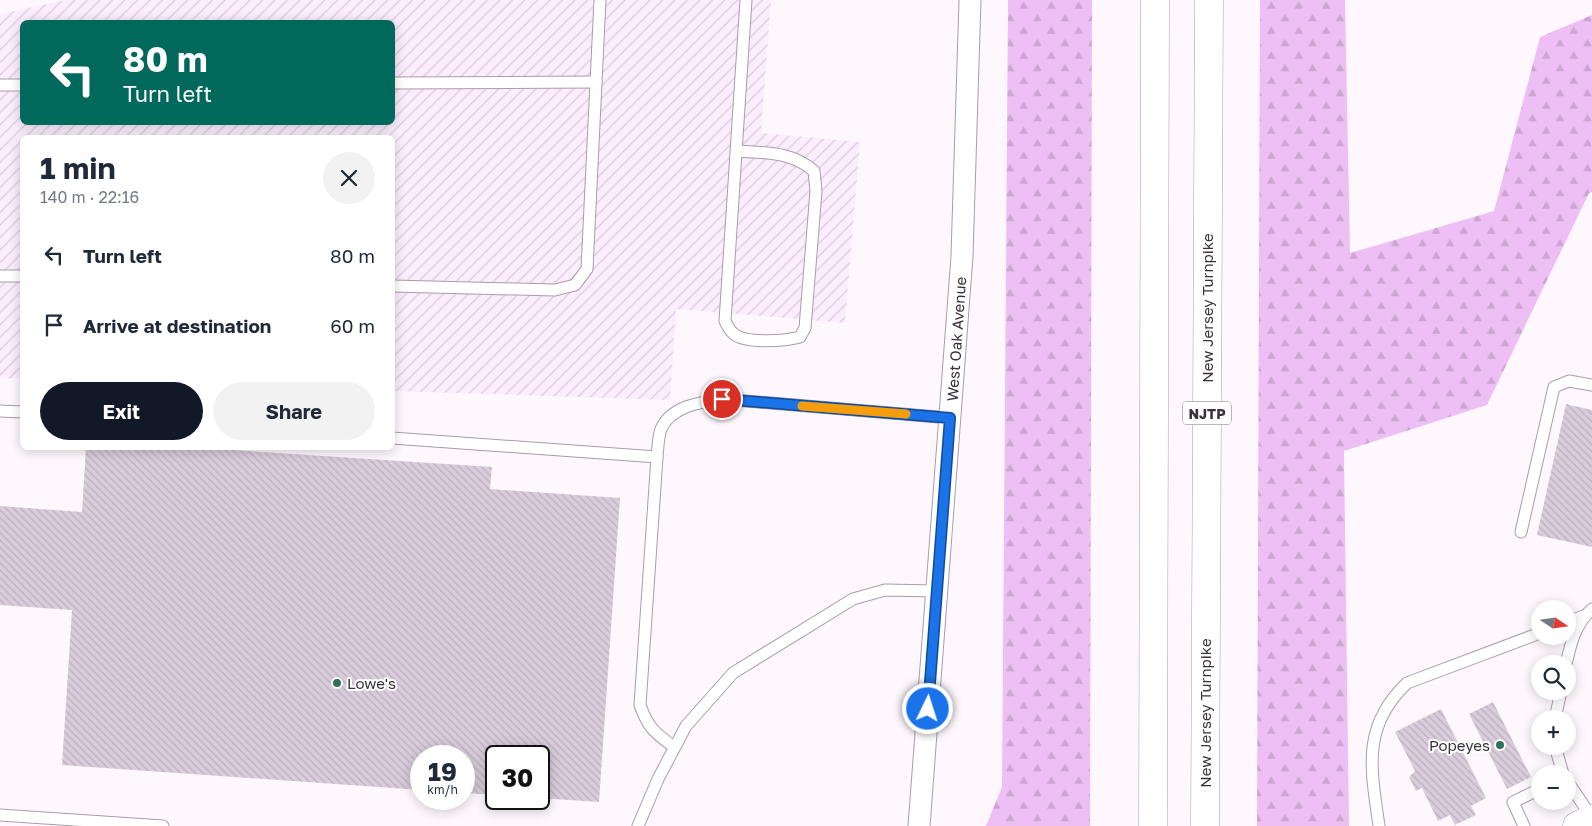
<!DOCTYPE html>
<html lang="en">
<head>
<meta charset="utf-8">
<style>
  body { margin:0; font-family:"Golos Text",sans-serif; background:#f2f2f3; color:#1f2937; height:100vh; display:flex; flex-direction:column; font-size:19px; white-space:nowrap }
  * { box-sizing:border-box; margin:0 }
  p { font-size:16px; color:#747a83 }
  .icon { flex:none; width:28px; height:28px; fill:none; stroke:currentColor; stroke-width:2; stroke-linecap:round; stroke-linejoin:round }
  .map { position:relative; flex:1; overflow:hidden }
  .sheet { position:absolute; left:20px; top:135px; width:375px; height:315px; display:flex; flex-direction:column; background:#fff; border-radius:8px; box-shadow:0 2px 12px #0003 }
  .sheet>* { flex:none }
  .guide { position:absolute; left:20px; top:20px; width:375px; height:105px; border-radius:8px; box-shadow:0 2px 12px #0003; background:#00695c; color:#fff; overflow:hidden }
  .needle { width:32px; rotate:103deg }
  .controls { position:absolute; left:1531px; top:600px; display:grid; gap:10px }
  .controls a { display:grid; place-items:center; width:45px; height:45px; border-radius:50%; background:#fff; box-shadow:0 2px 12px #0003; font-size:25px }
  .speed { position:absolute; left:410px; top:745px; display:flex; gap:10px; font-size:25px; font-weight:700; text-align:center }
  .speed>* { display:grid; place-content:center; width:65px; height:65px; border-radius:50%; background:#fff; box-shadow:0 2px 12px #0003; line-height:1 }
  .speed small { font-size:12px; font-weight:400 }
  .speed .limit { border:2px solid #111; border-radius:8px; background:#fff; color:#111 }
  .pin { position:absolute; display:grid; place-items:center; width:42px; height:42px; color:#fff; margin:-21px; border:2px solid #fff; border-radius:50%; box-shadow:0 1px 5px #0007 }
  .me { position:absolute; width:55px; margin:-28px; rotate:4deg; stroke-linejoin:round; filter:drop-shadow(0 0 4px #0008) }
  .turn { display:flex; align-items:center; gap:18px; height:105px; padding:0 20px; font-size:22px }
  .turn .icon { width:65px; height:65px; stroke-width:2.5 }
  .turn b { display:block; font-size:35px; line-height:42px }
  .round { display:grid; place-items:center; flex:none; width:52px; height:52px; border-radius:26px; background:#f2f2f3 }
  .summary { display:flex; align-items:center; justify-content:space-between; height:85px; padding:0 20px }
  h1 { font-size:30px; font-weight:700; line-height:38px }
  .primary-button { display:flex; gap:10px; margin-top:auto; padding:10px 20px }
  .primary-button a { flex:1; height:58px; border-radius:30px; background:#111827; color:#fff; font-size:20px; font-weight:700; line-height:58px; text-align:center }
  .primary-button a+a { background:#f2f2f3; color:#1f2937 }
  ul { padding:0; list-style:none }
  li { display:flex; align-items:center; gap:15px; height:70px; padding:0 20px }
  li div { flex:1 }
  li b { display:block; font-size:19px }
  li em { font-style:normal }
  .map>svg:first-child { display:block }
  .industrial { fill:url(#industrial-furrows); fill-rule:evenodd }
  .forest { fill:url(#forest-firs) }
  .building { fill:url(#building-back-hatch) }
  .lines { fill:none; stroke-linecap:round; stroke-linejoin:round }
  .lane-casing { stroke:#a99cab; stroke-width:13 }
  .street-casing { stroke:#a99cab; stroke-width:23 }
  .highway-casing { stroke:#a99cab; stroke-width:29 }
  .lane { stroke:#fff; stroke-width:11 }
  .street { stroke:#fff; stroke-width:21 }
  .highway { stroke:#fff; stroke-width:28 }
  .route-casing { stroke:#114b97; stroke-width:12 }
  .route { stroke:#1a73e8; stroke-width:9 }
  .slow { stroke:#f59e0b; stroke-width:9 }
  .poi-dot { fill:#30705e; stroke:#fff; stroke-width:2 }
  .labels { text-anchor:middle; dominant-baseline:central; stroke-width:4; stroke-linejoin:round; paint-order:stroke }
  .shield { fill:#fff; stroke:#747074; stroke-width:1 }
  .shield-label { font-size:14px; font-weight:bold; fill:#393339 }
  .street-label { font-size:15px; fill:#393339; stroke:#fff }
  .poi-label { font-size:15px; fill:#393339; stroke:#fff; text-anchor:start }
</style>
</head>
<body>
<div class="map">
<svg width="1592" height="826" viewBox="0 0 1592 826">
  <defs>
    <pattern id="industrial-furrows" width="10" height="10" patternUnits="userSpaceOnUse" patternTransform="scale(1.25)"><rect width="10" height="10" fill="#fcedfe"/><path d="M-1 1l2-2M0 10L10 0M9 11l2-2" fill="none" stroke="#d9ccda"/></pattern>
    <pattern id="forest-firs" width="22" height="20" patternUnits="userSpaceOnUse" patternTransform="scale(1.25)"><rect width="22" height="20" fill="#eebff5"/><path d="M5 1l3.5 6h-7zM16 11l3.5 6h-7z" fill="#cda5d3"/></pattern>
    <pattern id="building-back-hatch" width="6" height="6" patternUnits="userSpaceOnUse" patternTransform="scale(1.25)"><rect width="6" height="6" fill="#d9ccdb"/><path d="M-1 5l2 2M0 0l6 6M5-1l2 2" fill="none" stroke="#bbb0bd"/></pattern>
  </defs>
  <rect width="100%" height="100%" fill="#fef8fe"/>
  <!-- industrial -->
  <path class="industrial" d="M66,0h705l-10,133 99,9 -15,181 -169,-14 -6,91 -277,-9 -1,-253h-370v241l-22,-1v-364zM22,22h370v100h-370z"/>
  <!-- forest -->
  <g class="forest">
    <polygon points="1008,0 1092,0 1090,826 986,826 1002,787"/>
    <polygon points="1260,0 1345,0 1350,253 1494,211 1540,37 1592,15 1592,192 1589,193 1487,405 1344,451 1349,826 1257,826"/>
  </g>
  <!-- building -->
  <g class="building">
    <polygon points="1566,404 1592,410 1592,547 1537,535"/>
    <polygon points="86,448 202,448 492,467 490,489 620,498 599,802 539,798 539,756 496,756 496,795 464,793 464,756 421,756 421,790 62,765 72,610 0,605 0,506 82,512"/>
    <polygon points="1493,702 1531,777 1507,789 1469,714"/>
    <polygon points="1441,709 1486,798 1471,806 1476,815 1455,825 1450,815 1438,821 1422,788 1416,791 1409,777 1415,771 1395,732"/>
  </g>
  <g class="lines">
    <!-- lane casing -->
    <g class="lane-casing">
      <g id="lane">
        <polyline points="392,83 596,82"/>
        <polyline points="0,85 22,85"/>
        <path d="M736,151c29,2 55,0 78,20l2,20 -11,137 -5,9c-15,4 -54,7 -66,-3 -4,-3 -7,-9 -9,-13l21,-321"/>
        <polyline points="0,276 22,276"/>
        <polyline points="392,286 555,290 575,285 587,269 600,0"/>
        <polyline points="0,411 22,412"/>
        <path d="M392,438l265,19c1,-9 1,-20 4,-28 10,-23 40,-27 61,-30l228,19"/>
        <path d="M657,457l-17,248c8,23 15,28 34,42"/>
        <polyline points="1521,532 1554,387 1569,381 1592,385"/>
        <polyline points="1568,622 1586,615"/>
        <path d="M1566,664c5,-21 9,-40 26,-55"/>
        <polyline points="1555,719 1561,691"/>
        <polyline points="1555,746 1563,774"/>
        <polyline points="1568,782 1592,818"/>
        <polyline points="0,815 163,826"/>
        <polyline points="638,826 658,779 686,726 733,673 853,599 885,590 937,591"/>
        <path d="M1379,826c-8,-57 -18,-99 28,-143l133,-50"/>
        <polyline points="1524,826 1513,802 1540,789"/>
      </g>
    </g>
    <!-- street casing -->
    <g class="street-casing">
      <polyline id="street" points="919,826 962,256 970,0"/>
    </g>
    <!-- highway casing -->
    <g class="highway-casing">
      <g id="highway">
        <polyline points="1153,826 1155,0"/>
        <polyline points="1205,826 1209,0"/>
        <polyline points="1577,826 1592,819"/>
      </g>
    </g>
    <!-- lane -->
    <use href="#lane" class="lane"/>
    <!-- street -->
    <use href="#street" class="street"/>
    <!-- highway -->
    <use href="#highway" class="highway"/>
  </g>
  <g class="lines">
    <!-- route casing -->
    <g class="route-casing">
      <polyline id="route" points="722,399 950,418 928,709"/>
    </g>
    <!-- route -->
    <use href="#route" class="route"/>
    <!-- slow -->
    <polyline class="slow" points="802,406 906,414"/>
  </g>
  <!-- markers -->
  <g class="poi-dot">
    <circle cx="337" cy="683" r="5"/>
    <circle cx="1500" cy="745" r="5"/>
  </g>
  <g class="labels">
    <!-- shield labels -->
    <rect class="shield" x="1183" y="401.5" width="48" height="23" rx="4"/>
    <g class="shield-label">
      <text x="1207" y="413">NJTP</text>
    </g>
    <!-- street labels -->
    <g class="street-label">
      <text transform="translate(1207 308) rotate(-90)">New Jersey Turnpike</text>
      <text transform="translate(956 339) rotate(-86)">West Oak Avenue</text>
      <text transform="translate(1205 713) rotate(-90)">New Jersey Turnpike</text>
    </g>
    <!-- poi labels -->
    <g class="poi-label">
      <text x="347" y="683">Lowe's</text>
      <text x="1490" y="745" text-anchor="end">Popeyes</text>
    </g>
  </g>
</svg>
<div class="controls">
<a><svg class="needle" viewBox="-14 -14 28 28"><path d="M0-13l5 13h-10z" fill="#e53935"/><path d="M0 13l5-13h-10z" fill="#747a83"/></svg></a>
<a><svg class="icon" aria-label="search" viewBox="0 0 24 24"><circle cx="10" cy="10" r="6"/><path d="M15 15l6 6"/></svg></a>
<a>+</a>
<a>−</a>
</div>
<div class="speed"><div>19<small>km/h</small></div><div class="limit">30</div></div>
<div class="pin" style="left:722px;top:399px;background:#d93025"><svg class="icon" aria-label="arrive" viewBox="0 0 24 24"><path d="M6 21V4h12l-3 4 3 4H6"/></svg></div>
<svg class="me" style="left:928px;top:709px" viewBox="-20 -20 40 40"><circle r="17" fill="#1a73e8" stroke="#fff" stroke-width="3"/><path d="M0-11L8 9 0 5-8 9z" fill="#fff"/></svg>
<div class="guide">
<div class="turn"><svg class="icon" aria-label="left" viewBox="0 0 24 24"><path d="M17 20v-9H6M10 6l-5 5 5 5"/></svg><div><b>80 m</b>Turn left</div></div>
</div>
<section class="sheet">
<div class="summary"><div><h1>1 min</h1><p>140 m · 22:16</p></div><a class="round"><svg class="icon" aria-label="close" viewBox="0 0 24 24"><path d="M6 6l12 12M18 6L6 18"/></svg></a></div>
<ul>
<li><svg class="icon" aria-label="left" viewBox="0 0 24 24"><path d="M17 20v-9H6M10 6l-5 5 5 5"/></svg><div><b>Turn left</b></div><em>80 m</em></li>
<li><svg class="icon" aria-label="arrive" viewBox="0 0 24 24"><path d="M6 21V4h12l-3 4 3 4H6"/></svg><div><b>Arrive at destination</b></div><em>60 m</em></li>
</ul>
<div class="primary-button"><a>Exit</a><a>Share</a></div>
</section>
</div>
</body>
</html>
